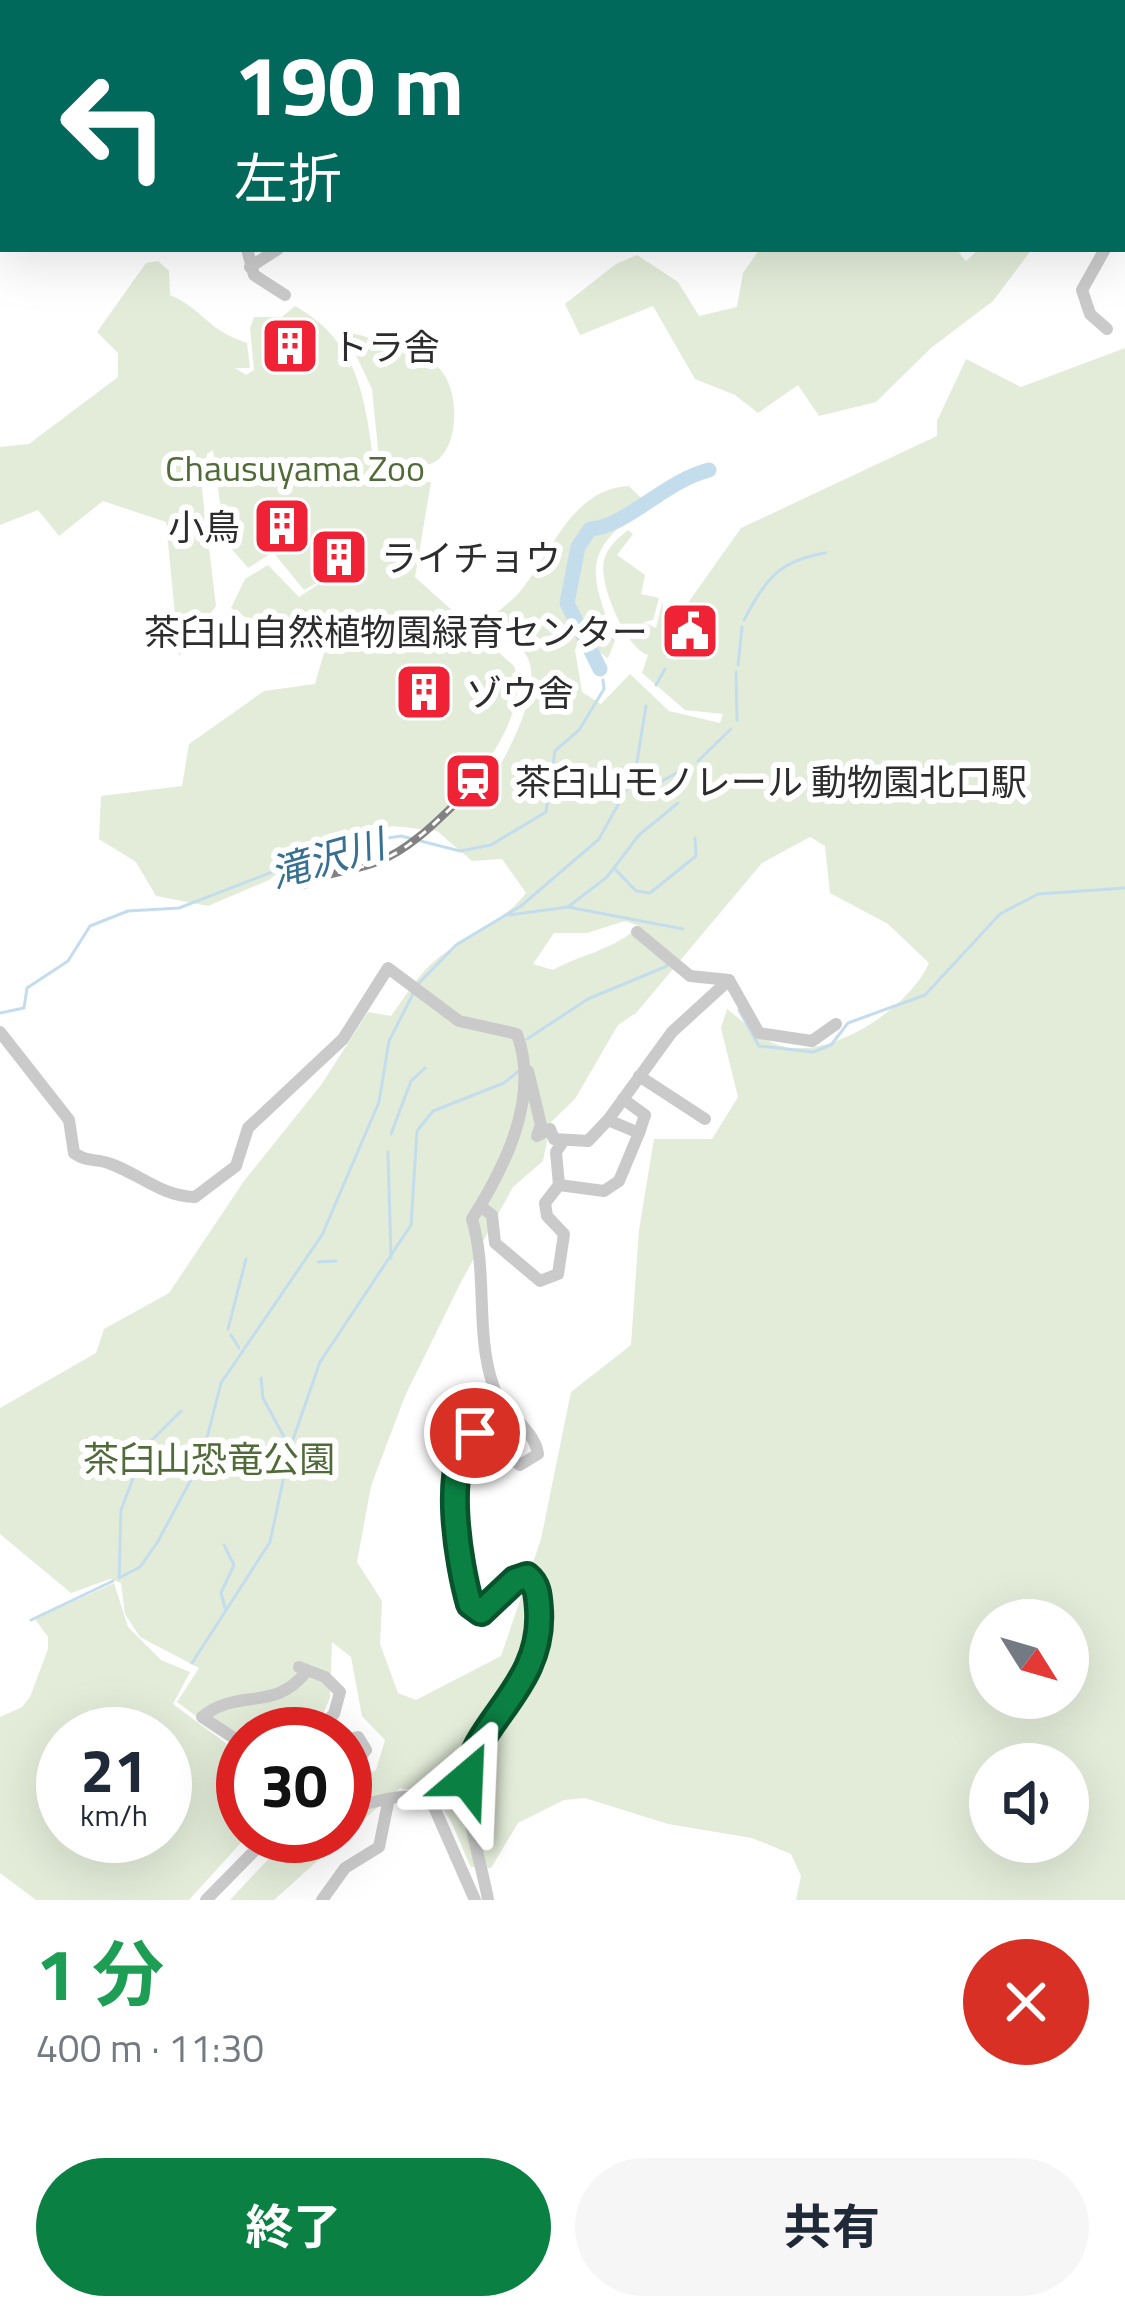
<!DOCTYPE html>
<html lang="ja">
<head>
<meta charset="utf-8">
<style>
  body { margin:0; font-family:"Titillium Web","Noto Sans JP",sans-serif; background:#f6f6f7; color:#1f2937; height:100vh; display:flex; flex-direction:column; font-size:45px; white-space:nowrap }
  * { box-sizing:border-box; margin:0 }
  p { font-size:39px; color:#747a83 }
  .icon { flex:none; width:66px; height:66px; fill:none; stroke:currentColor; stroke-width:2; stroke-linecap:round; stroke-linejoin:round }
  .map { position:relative; height:1900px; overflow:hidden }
  .side { display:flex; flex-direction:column; background:#fff; flex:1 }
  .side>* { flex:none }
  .hud { position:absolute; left:0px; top:0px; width:1125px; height:252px; box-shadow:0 12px 48px #0002; background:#00695c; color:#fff; overflow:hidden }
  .needle { width:78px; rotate:127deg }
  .buttons { position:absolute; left:969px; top:1599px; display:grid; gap:24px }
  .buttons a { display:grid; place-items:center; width:120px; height:120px; border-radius:50%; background:#fff; box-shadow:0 12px 48px #0002; font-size:60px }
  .speed { position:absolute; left:36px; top:1707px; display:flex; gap:24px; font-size:60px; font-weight:700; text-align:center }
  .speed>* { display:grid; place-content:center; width:156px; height:156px; border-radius:50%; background:#fff; box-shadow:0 12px 48px #0002; line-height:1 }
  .speed small { font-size:30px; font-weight:400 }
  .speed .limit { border:18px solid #d22; background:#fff; color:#111 }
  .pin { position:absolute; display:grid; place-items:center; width:102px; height:102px; color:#fff; margin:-51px; border:6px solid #fff; border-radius:50%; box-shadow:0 3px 12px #0007 }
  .me { position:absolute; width:132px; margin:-66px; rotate:26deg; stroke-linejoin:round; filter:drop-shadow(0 0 9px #0008) }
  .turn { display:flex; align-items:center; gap:42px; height:252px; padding:0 36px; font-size:54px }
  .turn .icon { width:156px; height:156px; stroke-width:2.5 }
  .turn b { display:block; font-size:84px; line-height:102px }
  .round { display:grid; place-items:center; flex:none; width:126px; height:126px; border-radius:63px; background:#f6f6f7 }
  .head { display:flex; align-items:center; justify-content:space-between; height:204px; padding:0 36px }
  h1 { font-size:72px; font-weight:700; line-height:90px; color:#1e9e55 }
  .action { display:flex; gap:24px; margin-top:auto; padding:24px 36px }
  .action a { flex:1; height:138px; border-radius:72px; background:#0b8043; color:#fff; font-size:48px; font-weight:700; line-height:138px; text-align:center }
  .action a+a { background:#f6f6f7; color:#1f2937 }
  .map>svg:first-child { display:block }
  .green { fill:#e3ecd9; fill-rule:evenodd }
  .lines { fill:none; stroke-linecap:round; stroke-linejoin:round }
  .stream { stroke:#c4dded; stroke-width:3 }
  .river { stroke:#c4dded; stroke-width:15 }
  .minor { stroke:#cacaca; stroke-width:12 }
  .major { stroke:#a5a5a5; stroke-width:15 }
  .rail-casing { stroke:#828282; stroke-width:8 }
  .rail { stroke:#fff; stroke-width:3; stroke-dasharray:9; stroke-linecap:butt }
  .route-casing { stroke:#07532c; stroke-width:30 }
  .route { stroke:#0b8043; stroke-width:21 }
  .labels { text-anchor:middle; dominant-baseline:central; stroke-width:12; stroke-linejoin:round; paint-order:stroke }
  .poi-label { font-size:36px; fill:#2d2d2d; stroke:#fff; text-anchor:start }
  .park-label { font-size:36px; fill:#506b38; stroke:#fff }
  .water-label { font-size:39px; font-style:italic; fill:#377093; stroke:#fff }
</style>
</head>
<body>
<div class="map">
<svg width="1125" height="1900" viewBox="0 0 1125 1900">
  <rect width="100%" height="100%" fill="#fff"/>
  <!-- green -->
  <g class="green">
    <polygon points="760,249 956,249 966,261 979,249 1032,249 993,301 931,348 876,402 819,416 798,385 758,413 735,395 695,379 653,306 580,335 565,304 616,264 637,255 678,282 699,316 737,307 743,273"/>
    <path d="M158,261l11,10 1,24c36,16 35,34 77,48l3,25h-15l11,7 8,-5 -4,-42 4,-11h28l13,-11c64,36 70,92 79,158l6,5 -8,-80 -27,-57c28,5 67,18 90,33 26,17 27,88 -5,99 -14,5 -32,4 -47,7l17,11h31l-16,95 99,89c13,36 -16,82 -35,107l19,-4c15,-26 48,-90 26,-117 -9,-12 -25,-22 -36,-32 9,-8 20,-16 29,-25 34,-38 52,-106 112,-109l18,18c-65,49 -59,64 -32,137l-7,17 -29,-18 -4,10 7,42 19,12 29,-30 39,37 51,12 3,-9 -38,-4 -43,-37 6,-18c-22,-7 -50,-72 -44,-94 3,-14 13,-22 24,-31l5,4 -16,21 28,20 -4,19 18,4 -6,22 -10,2 13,6 7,-28 -1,29 6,2 73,-103 196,-92v-15l29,-62 55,28 104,-39v1552h-329l5,-24 -10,-22 -39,-16 -84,-14 -83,-26 -21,2 -46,23 -27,45 -20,-1c-20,-42 -21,-72 -71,-79l-55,48v-46l31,-20 9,-30 -23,-24 -11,-59 -19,-15 -2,56 -16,36h-71v17l-66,-49 22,-34 -59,-31 -15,-23 -4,-31 -11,-4 -39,14 -71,-59v-126l96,-55 8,-24 65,-36 75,-112 77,-96 47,-73 23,4c11,-15 22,-33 35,-47 30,-31 74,-42 100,-76l-24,-34 -30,2 -35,-30 -44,-5 -73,15 -51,39 -61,26 -52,-10 -20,-34 -37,-23 2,-43 81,-10 7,-42 75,-53 51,-7 10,-35 -53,-15 -41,-26 14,-29 23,-14 31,32 41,-27 -36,20 -31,-38 -25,16 -23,-27 -12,-91 -6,4 -5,36 14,116 -37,50 -13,-134 -63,-21 -44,35 -21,-26 -38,15v-78l29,-3 89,-67v-24l-21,-21 49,-69zM810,837l15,9 5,47 58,31 41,39c-20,46 -106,103 -156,80 -16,-7 -32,-24 -46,-34l-6,19 17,69 -26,42h-58l-15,91 -8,115 -60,47 -30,147 -40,117 -85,44 -18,-7 -18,-49 2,-43 -25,-39 14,-76 34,-90 56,-114 52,-95 30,-26 8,-39 24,-23 43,-74 18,-12 126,-150zM625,921l14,5c-23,23 -57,28 -86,44l-20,-6 21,-31h33zM990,1620h78v78h-78zM990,1764h78v78h-78z"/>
    <path d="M114,1583l14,44 33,33 29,12 -17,32 70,52 4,80 -58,64h-153l-36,-27v-156l22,-10 8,-10 18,-48v-12l-13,-18zM63,1734h102v102h-102z"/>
    <polygon points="290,1836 345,1836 274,1900 230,1900"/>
  </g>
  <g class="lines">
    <!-- stream -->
    <g class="stream">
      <path d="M744,620c22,-41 34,-59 81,-67"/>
      <polyline points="738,665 742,627"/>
      <polyline points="736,672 737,720"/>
      <polyline points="656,685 665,669"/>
      <polyline points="698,761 731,729"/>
      <polyline points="631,783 646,790 691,765"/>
      <polyline points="615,869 636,891 650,893 696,856 695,838"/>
      <polyline points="568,907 607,877 639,835 678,803"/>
      <polyline points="509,915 568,907 683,929"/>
      <polyline points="419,983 456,945 521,906 599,839 635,774 646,706"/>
      <polyline points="739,1010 759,1046 813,1052 831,1045 848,1023 925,995 1000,914 1038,894 1125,888"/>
      <polyline points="0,1013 24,1008 27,988 68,961 90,926 128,911 179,908 342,845 401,836 460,851 491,845 546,812 555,751 579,730 604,689 603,680"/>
      <polyline points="527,1039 588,999 667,966"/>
      <polyline points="391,1134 411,1081 425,1068"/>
      <polyline points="388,1152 391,1258"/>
      <polyline points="318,1262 336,1261"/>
      <polyline points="228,1329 246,1259"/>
      <polyline points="231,1335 239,1348"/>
      <polyline points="261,1378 263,1398 290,1448"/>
      <polyline points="181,1411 145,1447 121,1510 119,1578 140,1567 157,1543 201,1461 221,1383 322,1235 379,1102 389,1041 414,992"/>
      <polyline points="224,1545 234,1565 221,1593 225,1608"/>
      <polyline points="31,1620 113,1581"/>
      <polyline points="192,1663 270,1542 290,1448 320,1362 411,1225 417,1131 433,1111 504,1083 520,1070"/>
    </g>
    <!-- river -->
    <path class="river" d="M600,669l-33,-66 11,-56 12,-18c36,-2 75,-48 119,-59"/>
    <!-- minor -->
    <g class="minor">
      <polyline points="938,3 942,0"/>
      <polyline points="1122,162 1125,159"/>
      <polyline points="247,249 254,275 285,295"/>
      <polyline points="1105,249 1082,290 1090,314 1107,329"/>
      <polyline points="250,267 278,249"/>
      <polyline points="637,932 690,976 729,980 759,1033 812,1041 836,1024"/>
      <path d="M0,1032l69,88 5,33c14,10 23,5 37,11 30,11 50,32 84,33l41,-31 12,-38 95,-89 45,-71 71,53 58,13c23,63 -11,131 -45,185 16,53 3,113 21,166 8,26 42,44 45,69l-18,11 -36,-28h-16l-15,73 17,93 11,9 6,-3 34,-33 12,3c18,43 -2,95 -27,131 -12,17 -31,34 -37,54 -11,33 14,103 19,136"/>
      <polyline points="528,1071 541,1125 537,1136 550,1129 554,1139 588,1141 608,1120"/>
      <polyline points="639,1076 705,1119"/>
      <polyline points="623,1099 645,1115 639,1133"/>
      <polyline points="559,1185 556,1152 564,1140"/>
      <polyline points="480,1206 492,1215 495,1243 540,1281 558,1274 564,1234 547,1216 545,1203 559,1185 604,1191 619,1181 639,1133 608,1120 672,1032 729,980"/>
      <polyline points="299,1667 325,1677 340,1692 334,1714 313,1734"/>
      <polyline points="345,1740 358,1737 366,1750 345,1774"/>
      <path d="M243,1744l-41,-27c37,-30 71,-4 104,-45"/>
      <path d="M345,1810c27,-7 68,-24 89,-3l41,93"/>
      <polyline points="206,1900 269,1836"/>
      <polyline points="322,1900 345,1868 379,1847 388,1803"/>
    </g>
    <!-- major -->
    <g class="major">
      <polyline points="137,0 139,3"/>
      <polyline points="358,0 360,3"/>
      <polyline points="62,3 65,0"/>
      <polyline points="245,3 245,0"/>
      <polyline points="619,3 620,0"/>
      <polyline points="0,29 3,32"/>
    </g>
    <!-- rail casing -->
    <g class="rail-casing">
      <path id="rail" d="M304,885c25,-14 48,-13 73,-23 39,-14 74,-56 105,-84"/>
    </g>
    <!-- rail -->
    <use href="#rail" class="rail"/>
  </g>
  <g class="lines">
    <!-- route casing -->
    <g class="route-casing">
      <path id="route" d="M467,1779c6,-57 77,-92 72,-169 -1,-14 -1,-25 -12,-34l-12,4 -34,32 -11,-8c-11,-38 -30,-146 5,-171"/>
    </g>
    <!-- route -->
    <use href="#route" class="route"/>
  </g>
  <!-- icons -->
  <defs>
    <g id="building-square" transform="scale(3)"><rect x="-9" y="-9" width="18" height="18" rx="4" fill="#ef2335" stroke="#fff"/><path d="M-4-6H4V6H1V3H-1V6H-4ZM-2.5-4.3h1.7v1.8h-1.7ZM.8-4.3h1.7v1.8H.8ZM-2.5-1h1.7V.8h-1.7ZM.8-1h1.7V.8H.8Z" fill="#fff"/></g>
    <g id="civic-square" transform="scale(3)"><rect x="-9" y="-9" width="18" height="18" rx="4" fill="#ef2335" stroke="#fff"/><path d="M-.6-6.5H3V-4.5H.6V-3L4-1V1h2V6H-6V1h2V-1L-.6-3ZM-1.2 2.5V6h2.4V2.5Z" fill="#fff"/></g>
    <g id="station-square" transform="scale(3)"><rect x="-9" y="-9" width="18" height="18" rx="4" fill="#ef2335" stroke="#fff"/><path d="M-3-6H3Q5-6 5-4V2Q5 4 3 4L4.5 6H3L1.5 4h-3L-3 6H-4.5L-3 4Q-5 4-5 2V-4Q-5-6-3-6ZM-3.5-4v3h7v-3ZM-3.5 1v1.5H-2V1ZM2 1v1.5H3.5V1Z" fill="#fff"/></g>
  </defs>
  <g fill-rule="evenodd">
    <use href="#building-square" x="290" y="346"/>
    <use href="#building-square" x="282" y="526"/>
    <use href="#building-square" x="339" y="557"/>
    <use href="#civic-square" x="690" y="631"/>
    <use href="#building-square" x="424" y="692"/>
    <use href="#station-square" x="473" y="781"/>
  </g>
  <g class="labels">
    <!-- poi labels -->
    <g class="poi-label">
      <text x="332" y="346">トラ舎</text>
      <text x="240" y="526" text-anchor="end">小鳥</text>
      <text x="381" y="557">ライチョウ</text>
      <text x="648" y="631" text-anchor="end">茶臼山自然植物園緑育センター</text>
      <text x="466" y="692">ゾウ舎</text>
      <text x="515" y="781">茶臼山モノレール 動物園北口駅</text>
    </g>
    <!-- park labels -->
    <g class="park-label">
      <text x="295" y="467">Chausuyama Zoo</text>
      <text x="209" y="1458">茶臼山恐竜公園</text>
    </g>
    <!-- water labels -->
    <g class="water-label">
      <text transform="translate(327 858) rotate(-16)">滝沢川</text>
    </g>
  </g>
</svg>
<div class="buttons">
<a><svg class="needle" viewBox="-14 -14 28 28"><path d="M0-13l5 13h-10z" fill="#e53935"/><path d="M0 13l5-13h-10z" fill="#747a83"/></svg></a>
<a><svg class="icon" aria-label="sound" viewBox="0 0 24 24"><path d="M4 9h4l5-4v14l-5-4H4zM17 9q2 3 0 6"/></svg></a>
</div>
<div class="speed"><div>21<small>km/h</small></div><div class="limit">30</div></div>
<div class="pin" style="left:475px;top:1433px;background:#d93025"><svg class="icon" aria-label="arrive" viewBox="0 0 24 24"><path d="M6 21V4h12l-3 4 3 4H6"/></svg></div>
<svg class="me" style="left:467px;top:1779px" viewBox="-20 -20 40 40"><path d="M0-17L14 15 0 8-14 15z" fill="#0b8043" stroke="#fff" stroke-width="4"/></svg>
<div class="hud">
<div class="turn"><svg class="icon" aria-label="left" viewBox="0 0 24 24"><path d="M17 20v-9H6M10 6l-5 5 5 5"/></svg><div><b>190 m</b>左折</div></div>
</div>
</div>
<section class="side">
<div class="head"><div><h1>1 分</h1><p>400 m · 11:30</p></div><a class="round" style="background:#d93025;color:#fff"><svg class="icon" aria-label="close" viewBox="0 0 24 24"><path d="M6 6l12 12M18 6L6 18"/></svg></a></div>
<div class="action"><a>終了</a><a>共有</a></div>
</section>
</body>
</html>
